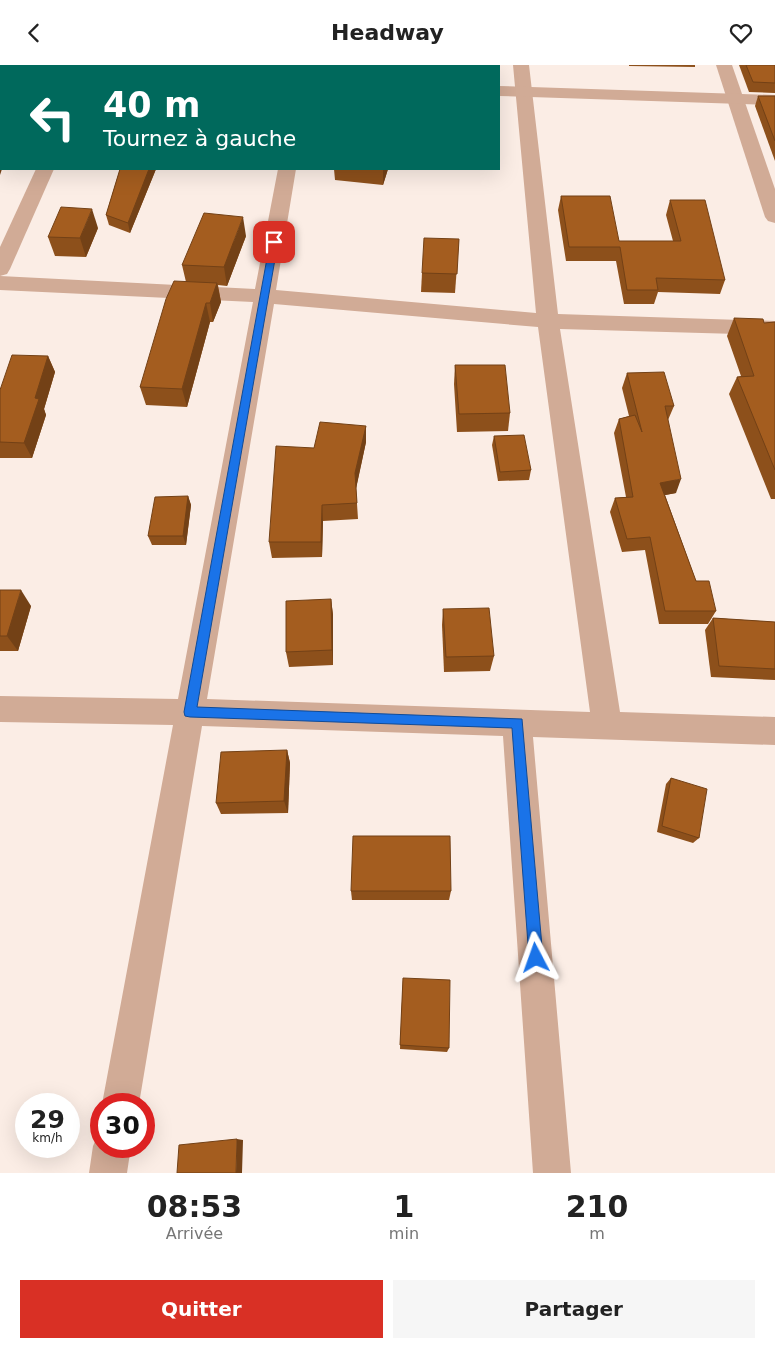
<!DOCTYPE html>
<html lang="fr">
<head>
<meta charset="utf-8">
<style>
  body { margin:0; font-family:"DejaVu Sans",sans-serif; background:#f6f6f6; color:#222; height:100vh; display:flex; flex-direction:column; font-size:19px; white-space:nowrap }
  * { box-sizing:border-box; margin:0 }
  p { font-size:16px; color:#767676 }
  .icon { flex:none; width:28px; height:28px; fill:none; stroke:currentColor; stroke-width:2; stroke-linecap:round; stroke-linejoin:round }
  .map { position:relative; height:1108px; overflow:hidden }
  .panel { display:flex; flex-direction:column; background:#fff; flex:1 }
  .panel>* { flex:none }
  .banner { position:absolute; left:0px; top:0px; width:500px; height:105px; box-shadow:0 5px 20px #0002; background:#00695c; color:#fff; overflow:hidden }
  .speed { position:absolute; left:15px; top:1028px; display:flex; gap:10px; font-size:25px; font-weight:700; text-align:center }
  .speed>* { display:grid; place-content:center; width:65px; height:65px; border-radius:50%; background:#fff; box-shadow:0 5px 20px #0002; line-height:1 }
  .speed small { font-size:12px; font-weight:400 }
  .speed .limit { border:8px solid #d22; background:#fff; color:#111 }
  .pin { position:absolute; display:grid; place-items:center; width:42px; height:42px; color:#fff; margin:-21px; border-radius:10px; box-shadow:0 2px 8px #0006 }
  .me { position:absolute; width:55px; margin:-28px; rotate:356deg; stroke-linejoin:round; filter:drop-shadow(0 0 4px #0008) }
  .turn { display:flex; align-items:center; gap:18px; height:105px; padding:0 20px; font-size:22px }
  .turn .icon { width:65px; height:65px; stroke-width:2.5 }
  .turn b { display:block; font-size:35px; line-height:42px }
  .eta { display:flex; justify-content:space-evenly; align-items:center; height:85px; text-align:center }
  .eta b { font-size:30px; font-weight:600; line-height:35px }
  .primary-button { display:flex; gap:10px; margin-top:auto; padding:10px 20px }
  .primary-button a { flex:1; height:58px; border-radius:0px; background:#d93025; color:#fff; font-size:20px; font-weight:600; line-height:58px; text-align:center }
  .primary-button a+a { background:#f6f6f6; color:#222 }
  header { display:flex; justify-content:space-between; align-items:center; height:65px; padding:0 20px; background:#fff; font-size:22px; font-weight:600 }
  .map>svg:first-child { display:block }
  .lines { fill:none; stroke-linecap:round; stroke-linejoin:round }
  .minor { fill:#d1ab96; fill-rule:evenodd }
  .tertiary { fill:#d1ab96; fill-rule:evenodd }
  .wall { fill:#8d501b }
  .shaded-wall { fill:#734116 }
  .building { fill:#a45d1f; stroke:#734116 }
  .route { fill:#1a73e8; stroke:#114b97 }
</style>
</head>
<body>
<header><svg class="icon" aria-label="back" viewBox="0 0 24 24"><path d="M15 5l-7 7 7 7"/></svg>Headway<svg class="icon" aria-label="heart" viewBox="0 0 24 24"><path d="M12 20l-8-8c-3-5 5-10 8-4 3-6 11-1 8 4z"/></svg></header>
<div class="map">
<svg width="775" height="1108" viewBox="0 0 775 1108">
  <rect width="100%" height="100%" fill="#fbede5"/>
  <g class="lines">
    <!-- minor -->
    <g class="minor">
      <rect x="296" y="0" width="16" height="1"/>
      <path d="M513,0h16l29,249 217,7v14l-215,-6 60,383 155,5v28l-242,-8 38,436h-38l-30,-437 -301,-10 -63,378h-37l71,-379 -173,-3v-26l178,3 75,-397 -253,-12v-14l255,13 23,-120h18l-20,121 260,23zM274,239l264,23 52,385 -383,-13z"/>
      <polygon points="716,0 732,0 775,124 775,158 768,156 765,152"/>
      <polygon points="36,104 54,104 10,204 7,209 0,211 0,182"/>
      <polygon points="101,1067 101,1081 131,1081 127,1108 89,1108 93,1081 99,1068"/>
    </g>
    <!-- tertiary -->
    <polygon class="tertiary" points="499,21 775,30 775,40 499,31"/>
  </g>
  <!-- wall -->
  <g class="wall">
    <rect x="453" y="0" width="35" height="1"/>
    <polygon points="629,0 695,0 695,2 629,1"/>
    <polygon points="739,0 775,0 775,28 749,27"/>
    <polygon points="758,31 775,31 775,96 755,41"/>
    <polygon points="120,104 156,104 130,168 109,160 106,150"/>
    <polygon points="334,104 388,104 383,120 335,115"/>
    <polygon points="561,131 619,176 673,176 666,150 670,135 725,215 720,229 658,227 654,239 624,239 616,196 566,196 558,145"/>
    <polygon points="98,163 86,192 55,191 48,172"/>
    <polygon points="246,171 227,221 218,220 221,237 213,257 210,257 187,342 146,340 140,322 186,217 182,200"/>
    <polygon points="459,174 455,228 421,227 422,208"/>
    <polygon points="734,253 764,258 775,257 775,434 771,434 729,329 737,312 741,311 727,271"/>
    <polygon points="48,291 55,307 44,344 46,350 32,393 0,393 0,325"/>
    <polygon points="455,300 510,348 508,366 457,367 454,319"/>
    <polygon points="627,308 674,341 668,355 676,428 665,430 696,516 716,546 708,559 659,559 645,485 622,487 610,447 615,433 626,432 614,368 619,354 629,351 622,323"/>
    <polygon points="366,361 366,377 356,423 358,454 323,456 322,492 272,493 269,477 314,383"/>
    <polygon points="494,371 531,405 529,415 498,416 492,380"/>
    <polygon points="188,431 191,440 186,480 152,480 148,471"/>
    <polygon points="0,525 31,541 18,586 0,586"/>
    <polygon points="331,534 333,550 333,600 289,602 286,587"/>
    <polygon points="443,544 494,591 490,606 444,607 442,560"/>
    <polygon points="713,553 775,557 775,615 711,612 705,565"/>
    <polygon points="287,685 290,698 288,748 221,749 216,738"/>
    <polygon points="671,713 699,773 693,778 657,767 666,719"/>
    <polygon points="351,826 451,826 449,835 352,835"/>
    <polygon points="403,913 449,983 447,987 400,984"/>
  </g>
  <!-- shaded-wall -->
  <g class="shaded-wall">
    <polygon points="1,70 1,104 2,104 0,110 0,73"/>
    <polygon points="149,104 156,104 130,168 128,158"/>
    <polygon points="383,104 388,104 383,120"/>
    <polygon points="92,144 98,163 86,192 80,173"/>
    <polygon points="243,152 246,171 227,221 224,202"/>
    <polygon points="217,218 221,237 213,257 210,238"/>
    <polygon points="206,238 210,257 187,342 182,324"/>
    <polygon points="48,291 55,307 44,344 46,350 32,393 24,378 35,333"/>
    <polygon points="366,361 366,377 356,424 355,408"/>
    <polygon points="681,414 676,428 655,432 660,418"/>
    <polygon points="188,431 191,440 186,480 183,471"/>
    <polygon points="322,440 323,456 322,492 321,477"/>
    <polygon points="21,525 31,541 18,586 7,571"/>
    <polygon points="331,534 333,550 333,600 332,585"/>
    <polygon points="287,685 290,698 288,748 284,736"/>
    <polygon points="237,1074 243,1075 242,1108 236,1108"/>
  </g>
  <!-- building -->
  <g class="building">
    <polygon points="2,0 27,0 26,1 1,1"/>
    <polygon points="746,0 775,0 775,18 753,17"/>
    <polygon points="1,1 1,70 0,73 0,4"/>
    <polygon points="758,31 775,31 775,76"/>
    <polygon points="120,104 149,104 128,158 106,150"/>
    <polygon points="561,131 610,131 619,176 681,176 670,135 705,135 725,215 656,213 658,225 627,225 620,182 569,182"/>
    <polygon points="61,142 92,144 80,173 48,172"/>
    <polygon points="204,148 243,152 224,202 182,200"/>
    <polygon points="424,173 459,174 457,209 422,208"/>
    <polygon points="174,216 217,218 210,238 206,238 182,324 140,322 166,234"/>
    <polygon points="734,253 763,254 764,258 775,257 775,405 737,312 754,311"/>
    <polygon points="12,290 48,291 35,333 39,334 24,378 0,377 0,325"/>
    <polygon points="455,300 505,300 510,348 459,349"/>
    <polygon points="664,307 674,341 665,341 681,414 660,418 696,516 709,516 716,546 665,546 650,472 627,474 615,433 633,432 619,354 635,350 642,367 627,308"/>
    <polygon points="320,357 366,361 355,408 357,438 322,440 321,477 269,477 276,381 314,383"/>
    <polygon points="524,370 531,405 500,407 494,371"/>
    <polygon points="188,431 183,471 148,471 155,432"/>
    <polygon points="0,525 21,525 7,571 0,571"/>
    <polygon points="331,534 332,585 286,587 286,536"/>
    <polygon points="489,543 494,591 446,592 443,544"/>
    <polygon points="713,553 775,557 775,604 719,601"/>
    <polygon points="287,685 284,736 216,738 221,687"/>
    <polygon points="671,713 707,724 699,773 662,761"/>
    <polygon points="353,771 450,771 451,826 351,826"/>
    <polygon points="403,913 450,915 449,983 400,980"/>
    <polygon points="237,1074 236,1108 177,1108 179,1080"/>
  </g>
  <!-- route -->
  <polygon class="route" points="274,174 278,177 197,642 522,654 543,893 541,898 536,900 531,898 529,893 512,663 190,652 185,651 184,647 270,177"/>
</svg>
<div class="speed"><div>29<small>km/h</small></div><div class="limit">30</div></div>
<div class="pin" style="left:274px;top:177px;background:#d93025"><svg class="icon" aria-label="arrive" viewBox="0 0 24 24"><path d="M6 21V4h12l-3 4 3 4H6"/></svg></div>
<svg class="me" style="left:536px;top:893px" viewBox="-20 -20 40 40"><path d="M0-17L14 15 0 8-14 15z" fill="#1a73e8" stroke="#fff" stroke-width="4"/></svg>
<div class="banner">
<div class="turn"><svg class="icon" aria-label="left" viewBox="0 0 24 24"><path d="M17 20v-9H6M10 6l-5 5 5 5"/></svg><div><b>40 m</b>Tournez à gauche</div></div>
</div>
</div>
<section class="panel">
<div class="eta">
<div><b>08:53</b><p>Arrivée</p></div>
<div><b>1</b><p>min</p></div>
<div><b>210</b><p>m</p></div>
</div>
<div class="primary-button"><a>Quitter</a><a>Partager</a></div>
</section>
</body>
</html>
